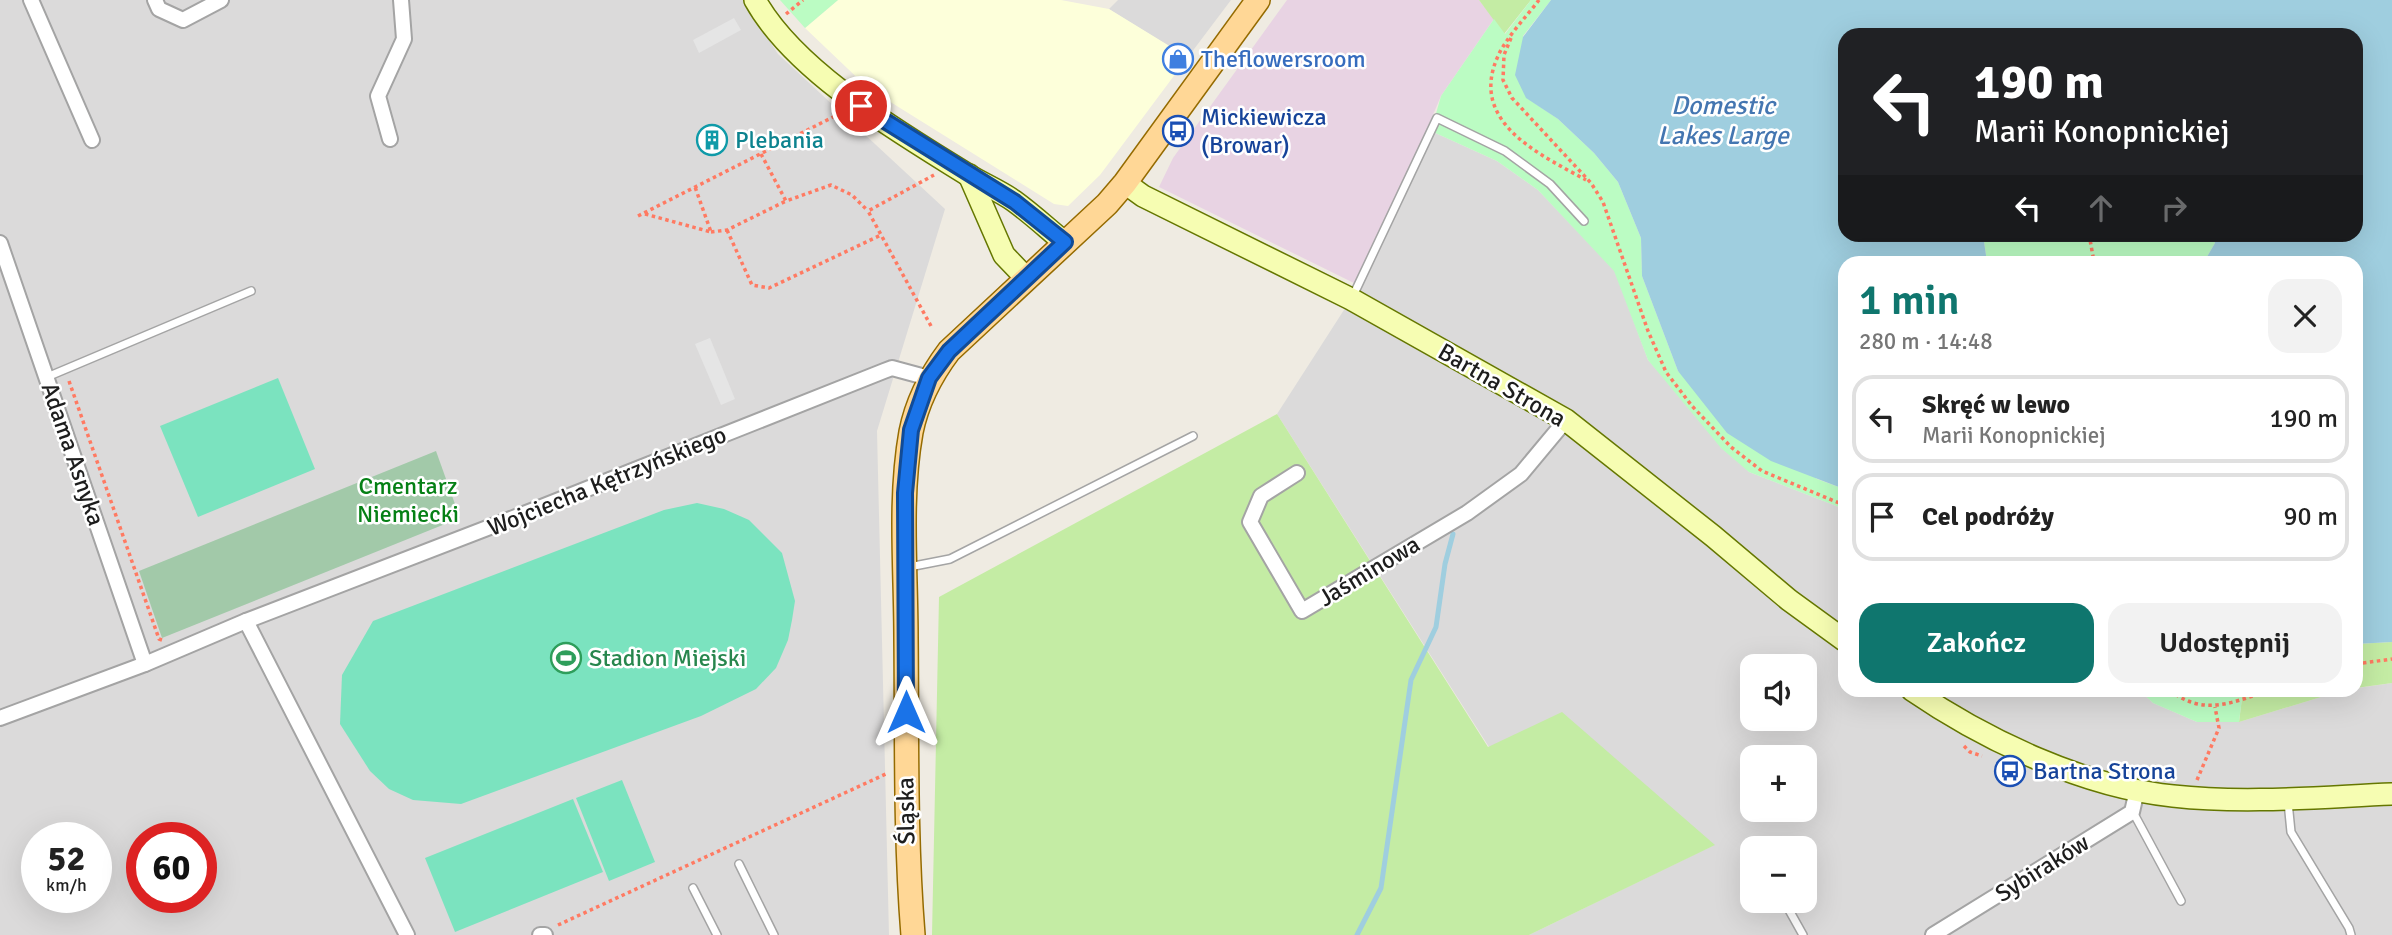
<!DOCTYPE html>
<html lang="pl">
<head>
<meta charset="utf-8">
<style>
  body { margin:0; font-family:Signika,sans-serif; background:#f2f2f2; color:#222; height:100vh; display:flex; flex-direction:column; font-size:26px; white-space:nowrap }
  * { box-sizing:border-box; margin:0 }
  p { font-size:23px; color:#767676 }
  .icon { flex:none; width:38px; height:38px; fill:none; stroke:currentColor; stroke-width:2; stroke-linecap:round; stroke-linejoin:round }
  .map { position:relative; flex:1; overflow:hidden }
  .side { position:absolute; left:1838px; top:256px; width:525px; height:441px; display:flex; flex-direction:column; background:#fff; border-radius:21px; box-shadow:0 7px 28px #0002 }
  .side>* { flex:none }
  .banner { position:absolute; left:1838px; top:28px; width:525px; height:214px; border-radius:21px; box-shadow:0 7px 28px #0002; background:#202124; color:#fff; overflow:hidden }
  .fabs { position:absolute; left:1740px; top:654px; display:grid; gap:14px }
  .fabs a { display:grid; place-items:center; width:77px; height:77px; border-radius:14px; background:#fff; box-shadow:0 7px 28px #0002; font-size:35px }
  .speed { position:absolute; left:21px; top:822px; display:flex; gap:14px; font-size:35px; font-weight:700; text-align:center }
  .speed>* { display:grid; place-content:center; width:91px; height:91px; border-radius:50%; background:#fff; box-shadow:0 7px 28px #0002; line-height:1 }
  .speed small { font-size:18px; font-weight:400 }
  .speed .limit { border:10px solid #d22; background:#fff; color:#111 }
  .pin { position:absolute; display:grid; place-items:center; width:60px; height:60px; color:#fff; margin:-30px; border:4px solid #fff; border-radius:50%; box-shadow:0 2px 7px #0007 }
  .me { position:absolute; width:77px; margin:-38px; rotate:0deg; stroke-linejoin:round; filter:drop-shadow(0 0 5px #0008) }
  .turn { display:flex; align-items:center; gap:24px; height:147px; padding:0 21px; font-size:32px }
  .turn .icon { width:91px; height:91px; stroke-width:2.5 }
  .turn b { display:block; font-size:49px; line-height:60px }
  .lanes { display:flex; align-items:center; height:66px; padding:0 21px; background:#0003; justify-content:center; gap:35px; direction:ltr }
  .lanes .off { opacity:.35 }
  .round { display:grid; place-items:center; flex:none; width:74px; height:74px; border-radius:21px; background:#f2f2f2 }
  .summary { display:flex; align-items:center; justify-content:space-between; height:119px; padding:0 21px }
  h1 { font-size:42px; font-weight:600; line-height:52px; color:#0f766e }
  .button { display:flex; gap:14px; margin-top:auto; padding:14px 21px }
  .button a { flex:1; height:80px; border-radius:21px; background:#0f766e; color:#fff; font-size:28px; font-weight:600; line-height:80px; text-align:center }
  .button a+a { background:#f2f2f2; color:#222 }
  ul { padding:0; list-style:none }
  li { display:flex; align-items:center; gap:21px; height:88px; margin:0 14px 10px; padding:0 7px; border:4px solid #e0e0e0; border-radius:21px }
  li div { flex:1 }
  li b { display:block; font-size:26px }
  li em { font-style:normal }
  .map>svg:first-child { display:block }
  .residential { fill:#dbdada; fill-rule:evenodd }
  .industrial { fill:#e8d3e3 }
  .education { fill:#fdffda }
  .grass { fill:#c4eca4 }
  .cemetery { fill:#a2c9a9 }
  .park { fill:#bbfcc3 }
  .pitch { fill:#7be3bf }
  .parking { fill:#e5e5e5 }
  .water { fill:#9fcedf }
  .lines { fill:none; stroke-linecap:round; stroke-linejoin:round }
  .stream { stroke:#9fcedf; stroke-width:5 }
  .lane-casing { stroke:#a4a4a4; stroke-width:10 }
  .street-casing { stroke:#a4a4a4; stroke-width:18 }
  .secondary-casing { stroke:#657700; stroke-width:24 }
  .primary-casing { stroke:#956b00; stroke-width:26 }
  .path { stroke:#ff7a62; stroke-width:3.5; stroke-dasharray:3.5 3.5; stroke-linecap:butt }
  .lane { stroke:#fff; stroke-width:7 }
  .street { stroke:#fff; stroke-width:14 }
  .secondary { stroke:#f6fdb2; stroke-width:21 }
  .primary { stroke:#ffd796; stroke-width:23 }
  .route-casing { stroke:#114b97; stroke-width:18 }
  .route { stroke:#1a73e8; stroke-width:12 }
  .labels { text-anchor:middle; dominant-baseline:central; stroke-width:5; stroke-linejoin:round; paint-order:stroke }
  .shop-label { font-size:24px; fill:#366cbe; stroke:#fff; text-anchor:start }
  .transit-label { font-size:24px; fill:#164399; stroke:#fff; text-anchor:start }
  .culture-label { font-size:24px; fill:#0d838f; stroke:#fff; text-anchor:start }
  .street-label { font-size:24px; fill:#1d1d1d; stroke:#fff }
  .park-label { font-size:24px; fill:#058015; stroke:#fff }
  .leisure-label { font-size:24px; fill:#27864d; stroke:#fff; text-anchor:start }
  .water-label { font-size:26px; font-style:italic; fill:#4476b1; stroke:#fff }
</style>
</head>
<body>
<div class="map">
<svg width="2392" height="935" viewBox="0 0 2392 935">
  <rect width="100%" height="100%" fill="#efebe2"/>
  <!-- residential -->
  <g class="residential">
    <path d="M0,0h743l35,54 167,155 -68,222 12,504h-889zM37,838h59v60h-59zM142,838h59v60h-59z"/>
    <polygon points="1118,0 1231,0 1179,69 1167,61 1175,50 1109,9"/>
    <path d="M1431,131l66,30 41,29 77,81 33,89 101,112 95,37v181h295l14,13 44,19h42l105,-32 48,-7v252h-863l185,-90 -225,-98 -212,-333 74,-115zM1752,667h52v52h-52zM1752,758h52v52h-52zM1752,849h52v52h-52z"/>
  </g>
  <!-- industrial -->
  <polygon class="industrial" points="1287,0 1479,0 1494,19 1441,96 1360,286 1159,187 1173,158"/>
  <!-- education -->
  <polygon class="education" points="838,0 1061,0 1109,9 1176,50 1168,60 1179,69 1100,175 1068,206 1054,204 868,88 805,28"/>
  <!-- grass -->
  <g class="grass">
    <polygon points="1479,0 1531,0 1504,34"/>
    <polygon points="1277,414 1488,747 1562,712 1715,845 1529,935 932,935 939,597"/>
    <polygon points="2392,642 2392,683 2356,688 2356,644"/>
    <polygon points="2243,690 2344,690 2239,722"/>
  </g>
  <!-- cemetery -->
  <polygon class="cemetery" points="436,451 460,518 162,638 139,571"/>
  <!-- park -->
  <g class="park">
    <polygon points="780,0 838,0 805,28"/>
    <polygon points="1531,0 1551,0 1523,36 1527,98 1558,119 1594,153 1618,182 1641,238 1642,276 1678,371 1817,479 1844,489 1844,509 1749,472 1721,448 1648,360 1614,271 1538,190 1497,161 1431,131 1441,96 1494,19 1505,34"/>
    <polygon points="2212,234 2215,243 2204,262 1987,262 1983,235"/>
    <polygon points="2139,690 2243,690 2239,722 2197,722 2153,703"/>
  </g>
  <!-- pitch -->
  <g class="pitch">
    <polygon points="278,378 315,469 198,517 160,426"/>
    <polygon points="697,503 724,509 749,520 782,553 795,601 792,620 788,640 776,668 756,689 701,716 461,804 413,800 389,789 370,771 340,724 342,675 373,621 664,510"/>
    <polygon points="622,780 655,862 609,881 576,798"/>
    <polygon points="573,799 603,872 455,932 425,858"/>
  </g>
  <!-- parking -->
  <g class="parking">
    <polygon points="734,18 741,30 699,53 693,40"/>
    <polygon points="710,338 735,399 721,405 695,344"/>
  </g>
  <!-- water -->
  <polygon class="water" points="1551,0 2392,0 2392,642 2356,644 2356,262 2204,262 2215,243 2212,235 2356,234 2356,35 1844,35 1844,234 1983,235 1987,262 1844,262 1844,489 1771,461 1727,433 1678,371 1642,276 1641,238 1618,182 1594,153 1558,119 1526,98 1515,75 1523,37"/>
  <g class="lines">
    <!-- stream -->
    <polyline class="stream" points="1357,935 1381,888 1411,680 1436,627 1445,564 1453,534"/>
    <!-- lane casing -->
    <g class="lane-casing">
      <g id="lane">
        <polyline points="1352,298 1437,118 1505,151 1550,184 1584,221"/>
        <polyline points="47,377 251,291"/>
        <polyline points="909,567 950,559 1193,436"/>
        <polyline points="2288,802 2291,832 2349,928 2351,935"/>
        <polyline points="2133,812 2181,901"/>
        <polyline points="739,864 774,935"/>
        <polyline points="693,888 717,935"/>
        <polyline points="1784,901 1803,935"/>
      </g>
    </g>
    <!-- street casing -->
    <g class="street-casing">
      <g id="street">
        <polyline points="31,0 92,140"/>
        <polyline points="155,0 159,9 183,20 221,0"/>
        <polyline points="390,139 378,96 404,39 401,0"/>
        <polyline points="0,243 145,664"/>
        <polyline points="1297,473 1261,496 1250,522 1302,611 1467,513 1521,474 1566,420"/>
        <polyline points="246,621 407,935"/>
        <polyline points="0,718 145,664 246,621 534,510 884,371 892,368 929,378"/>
        <polyline points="540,935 545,935"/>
        <polyline points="1933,935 2132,812 2137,790"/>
      </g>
    </g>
    <!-- secondary casing -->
    <g class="secondary-casing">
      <g id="secondary">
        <path d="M755,0c40,72 144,132 213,175 15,9 32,16 46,26 18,13 34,28 50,41"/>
        <polyline points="969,175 1004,255 1026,278"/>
        <polyline points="1125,183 1143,196 1351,299 1566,420 1713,536 1789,600 1844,640"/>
        <path d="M1912,690c73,50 172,97 261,106 72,8 147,1 219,-2"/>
      </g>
    </g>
    <!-- primary casing -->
    <g class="primary-casing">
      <path id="primary" d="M913,935c-8,-99 -6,-198 -7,-297 0,-68 -7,-139 5,-206 6,-30 20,-57 38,-81l158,-147 18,-21 133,-183"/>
    </g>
    <!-- path -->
    <g class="path">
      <path d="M1539,0c-13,17 -33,38 -41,56 -30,66 41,98 88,124"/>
      <polyline points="786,14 803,0"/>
      <polyline points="1511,38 1504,55 1503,80 1512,98 1591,183 1603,202 1648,331 1666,372 1692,406 1731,447 1762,471 1844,505"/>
      <polyline points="761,154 786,201 831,185 852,195 868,211"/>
      <polyline points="645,214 711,232 695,187"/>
      <polyline points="638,216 839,114"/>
      <polyline points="727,230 752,285 769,288 881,235"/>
      <polyline points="711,232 727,230 786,201"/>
      <polyline points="2089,234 2094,262"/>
      <polyline points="931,326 868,211 934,175"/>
      <polyline points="69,381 159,639 162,640"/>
      <polyline points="2356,664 2392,659"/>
      <path d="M2170,690c34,28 65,11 101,0"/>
      <polyline points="1964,746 1970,752 1982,756"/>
      <polyline points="2197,780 2219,728 2215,707"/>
      <polyline points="558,925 888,773"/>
    </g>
    <!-- lane -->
    <use href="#lane" class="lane"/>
    <!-- street -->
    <use href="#street" class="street"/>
    <!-- secondary -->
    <use href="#secondary" class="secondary"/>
    <!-- primary -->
    <use href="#primary" class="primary"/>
  </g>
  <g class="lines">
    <!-- route casing -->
    <g class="route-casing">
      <polyline id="route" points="861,106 1015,202 1065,242 949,351 929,378 911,430 905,493 906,712"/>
    </g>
    <!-- route -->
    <use href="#route" class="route"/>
  </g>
  <!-- icons -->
  <defs>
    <g id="shop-ring" transform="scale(1.575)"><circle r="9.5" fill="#fff" stroke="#3f7fe0" stroke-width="1.5"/><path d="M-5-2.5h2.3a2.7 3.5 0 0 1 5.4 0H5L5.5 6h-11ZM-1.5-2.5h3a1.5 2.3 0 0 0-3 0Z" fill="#3f7fe0"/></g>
    <g id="bus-ring" transform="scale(1.575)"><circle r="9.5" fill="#fff" stroke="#1a4fb4" stroke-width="1.5"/><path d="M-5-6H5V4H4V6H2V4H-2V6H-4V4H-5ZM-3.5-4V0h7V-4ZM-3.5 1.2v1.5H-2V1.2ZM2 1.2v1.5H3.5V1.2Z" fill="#1a4fb4"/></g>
    <g id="building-ring" transform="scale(1.575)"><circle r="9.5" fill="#fff" stroke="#0f9aa8" stroke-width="1.5"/><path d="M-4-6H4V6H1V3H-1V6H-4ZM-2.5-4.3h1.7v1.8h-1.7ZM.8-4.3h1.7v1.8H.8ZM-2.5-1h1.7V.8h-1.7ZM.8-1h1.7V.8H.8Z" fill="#0f9aa8"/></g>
    <g id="stadium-ring" transform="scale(1.575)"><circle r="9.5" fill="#fff" stroke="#2e9e5b" stroke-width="1.5"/><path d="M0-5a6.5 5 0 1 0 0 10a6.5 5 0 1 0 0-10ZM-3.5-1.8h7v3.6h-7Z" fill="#2e9e5b"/></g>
  </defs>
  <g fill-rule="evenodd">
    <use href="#shop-ring" x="1178" y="59"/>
    <use href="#bus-ring" x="1178" y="131"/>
    <use href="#building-ring" x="712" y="140"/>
    <use href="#stadium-ring" x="566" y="658"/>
    <use href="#bus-ring" x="2010" y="771"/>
  </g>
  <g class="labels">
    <!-- shop labels -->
    <g class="shop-label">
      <text x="1201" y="59">Theflowersroom</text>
    </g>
    <!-- transit labels -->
    <g class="transit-label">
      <text x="1201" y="117">Mickiewicza<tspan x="1201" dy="28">(Browar)</tspan></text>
      <text x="2033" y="771">Bartna Strona</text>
    </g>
    <!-- culture labels -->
    <g class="culture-label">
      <text x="735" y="140">Plebania</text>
    </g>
    <!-- street labels -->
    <g class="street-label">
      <text transform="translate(1502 385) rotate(30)">Bartna Strona</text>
      <text transform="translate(73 454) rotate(71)">Adama Asnyka</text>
      <text transform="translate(607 481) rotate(-22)">Wojciecha Kętrzyńskiego</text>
      <text transform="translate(1369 571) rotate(-31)">Jaśminowa</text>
      <text transform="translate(906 811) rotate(-91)">Śląska</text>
      <text transform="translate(2042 868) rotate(-32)">Sybiraków</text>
    </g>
    <!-- park labels -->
    <g class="park-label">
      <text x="408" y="486">Cmentarz<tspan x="408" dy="28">Niemiecki</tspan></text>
    </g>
    <!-- leisure labels -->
    <g class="leisure-label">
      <text x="589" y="658">Stadion Miejski</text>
    </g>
    <!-- water labels -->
    <g class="water-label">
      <text x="1723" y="106">Domestic<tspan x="1723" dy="30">Lakes Large</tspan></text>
    </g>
  </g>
</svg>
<div class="fabs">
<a><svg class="icon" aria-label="sound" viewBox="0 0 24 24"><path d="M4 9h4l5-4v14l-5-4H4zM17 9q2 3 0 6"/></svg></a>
<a>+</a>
<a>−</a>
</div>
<div class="speed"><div>52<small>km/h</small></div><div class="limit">60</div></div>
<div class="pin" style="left:861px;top:106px;background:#d93025"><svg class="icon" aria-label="arrive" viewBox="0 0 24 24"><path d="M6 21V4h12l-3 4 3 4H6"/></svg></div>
<svg class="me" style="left:906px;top:712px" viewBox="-20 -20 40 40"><path d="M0-17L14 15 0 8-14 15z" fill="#1a73e8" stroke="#fff" stroke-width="4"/></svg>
<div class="banner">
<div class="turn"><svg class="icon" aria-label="left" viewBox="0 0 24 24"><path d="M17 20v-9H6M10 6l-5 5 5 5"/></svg><div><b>190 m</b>Marii Konopnickiej</div></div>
<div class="lanes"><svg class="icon" aria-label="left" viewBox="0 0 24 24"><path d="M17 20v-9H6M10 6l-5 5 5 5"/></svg><svg class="icon off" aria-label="ahead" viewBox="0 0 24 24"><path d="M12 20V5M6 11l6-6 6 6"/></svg><svg class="icon off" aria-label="right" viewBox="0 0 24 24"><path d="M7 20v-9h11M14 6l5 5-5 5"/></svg></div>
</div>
<section class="side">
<div class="summary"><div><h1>1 min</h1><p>280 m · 14:48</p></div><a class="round"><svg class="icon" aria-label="close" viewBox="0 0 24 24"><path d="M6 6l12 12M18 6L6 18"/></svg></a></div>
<ul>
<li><svg class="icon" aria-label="left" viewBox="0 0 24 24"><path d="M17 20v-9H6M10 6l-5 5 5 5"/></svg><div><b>Skręć w lewo</b><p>Marii Konopnickiej</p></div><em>190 m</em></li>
<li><svg class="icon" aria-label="arrive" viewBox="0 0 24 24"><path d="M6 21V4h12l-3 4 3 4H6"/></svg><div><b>Cel podróży</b></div><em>90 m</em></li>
</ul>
<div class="button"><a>Zakończ</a><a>Udostępnij</a></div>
</section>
</div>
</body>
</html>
